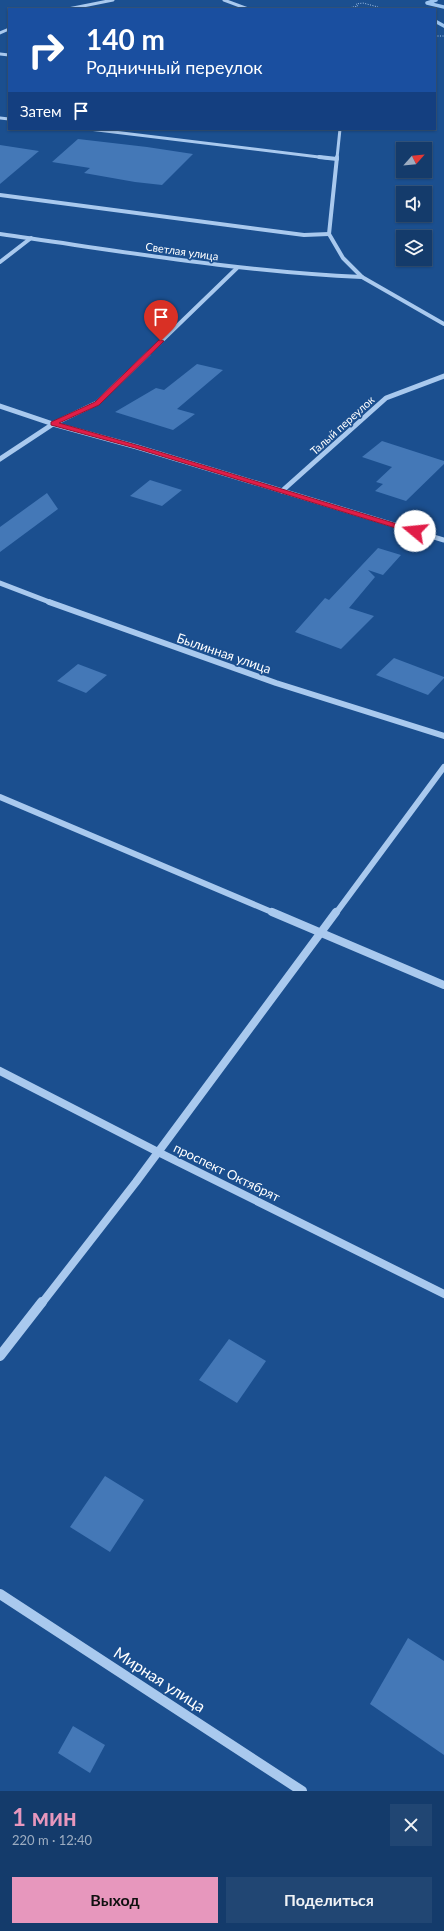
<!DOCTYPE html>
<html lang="ru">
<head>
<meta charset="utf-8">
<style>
  body { margin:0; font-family:Lato,sans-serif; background:#214673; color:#f1f3f6; height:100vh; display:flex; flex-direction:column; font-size:15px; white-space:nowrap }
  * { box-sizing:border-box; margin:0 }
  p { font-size:13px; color:#9dadc1 }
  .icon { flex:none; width:22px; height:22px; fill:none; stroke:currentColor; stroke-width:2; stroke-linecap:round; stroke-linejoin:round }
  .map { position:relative; height:1791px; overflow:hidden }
  .drawer { display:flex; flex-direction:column; background:#143b6b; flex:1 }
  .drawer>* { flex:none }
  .guide { position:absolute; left:8px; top:8px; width:428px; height:122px; border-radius:0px; box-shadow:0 1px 3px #0004,0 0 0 1px #33557e; background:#1a4fa0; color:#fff; overflow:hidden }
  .needle { width:26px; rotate:63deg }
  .fabs { position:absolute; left:396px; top:142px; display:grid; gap:8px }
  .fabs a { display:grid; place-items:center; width:36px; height:36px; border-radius:0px; background:#143b6b; box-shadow:0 1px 3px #0004,0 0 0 1px #33557e; font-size:20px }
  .pin { position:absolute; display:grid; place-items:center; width:34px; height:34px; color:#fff; margin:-41px -17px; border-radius:50% 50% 50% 0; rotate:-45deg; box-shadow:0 0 4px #0007 }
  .pin .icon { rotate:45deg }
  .me { position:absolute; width:44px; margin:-22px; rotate:287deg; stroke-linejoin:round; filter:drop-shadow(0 0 3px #0008) }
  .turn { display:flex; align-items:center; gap:14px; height:84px; padding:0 12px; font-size:18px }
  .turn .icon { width:52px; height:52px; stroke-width:2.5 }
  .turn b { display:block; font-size:28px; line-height:34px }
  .then { display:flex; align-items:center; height:38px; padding:0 12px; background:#0003; gap:8px; font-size:15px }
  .round { display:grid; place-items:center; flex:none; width:42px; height:42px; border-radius:0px; background:#214673 }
  .summary { display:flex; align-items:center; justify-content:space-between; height:68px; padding:0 12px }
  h1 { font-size:24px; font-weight:700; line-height:30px; color:#e797bd }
  .button { display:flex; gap:8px; margin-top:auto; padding:8px 12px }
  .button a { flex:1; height:46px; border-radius:0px; background:#e797bd; color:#111; font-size:16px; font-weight:700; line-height:46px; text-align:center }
  .button a+a { background:#214673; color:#f1f3f6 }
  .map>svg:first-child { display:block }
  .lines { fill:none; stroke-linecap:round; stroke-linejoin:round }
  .stream { stroke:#9cc4f0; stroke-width:3.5 }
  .building { fill:#4478b7 }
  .path { stroke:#a9c9ee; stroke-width:1; stroke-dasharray:1 1.5; stroke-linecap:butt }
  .minor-far5 { stroke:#a9c9ee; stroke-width:3 }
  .minor-far4 { stroke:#a9c9ee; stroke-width:4 }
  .minor-far3 { stroke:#a9c9ee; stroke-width:5 }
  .minor-far2 { stroke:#a9c9ee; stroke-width:6 }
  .minor-far1 { stroke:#a9c9ee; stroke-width:8 }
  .minor { stroke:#a9c9ee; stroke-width:10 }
  .route { fill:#e11d48; stroke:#92132f }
  .labels { text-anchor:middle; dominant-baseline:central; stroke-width:3.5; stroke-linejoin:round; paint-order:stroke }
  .far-street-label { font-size:11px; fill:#fff; stroke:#1b4f8f }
  .street-label { font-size:13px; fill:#fff; stroke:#1b4f8f }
  .near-street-label { font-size:16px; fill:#fff; stroke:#1b4f8f }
</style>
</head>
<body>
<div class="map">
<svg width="444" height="1791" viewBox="0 0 444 1791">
  <rect width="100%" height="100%" fill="#1b4f8f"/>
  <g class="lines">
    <!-- stream -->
    <g class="stream">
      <polyline points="436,0 427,3 444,7"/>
      <polyline points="435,21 444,26"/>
    </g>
  </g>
  <!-- building -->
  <g class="building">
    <polygon points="78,139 147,147 193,154 162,185 135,182 84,173 90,168 52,162"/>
    <polygon points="0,145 39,151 0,184"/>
    <polygon points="197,364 223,370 177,409 195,414 173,430 115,412 156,388 164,390"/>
    <polygon points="382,441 444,461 444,464 406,501 375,491 383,484 376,482 392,467 362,457"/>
    <polygon points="150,480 182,490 162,506 130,496"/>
    <polygon points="47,493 58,509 0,552 0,527"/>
    <polygon points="378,548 401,555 383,575 368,570 375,577 349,608 374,616 341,649 295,632 325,598 329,600"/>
    <polygon points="394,658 444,677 444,678 428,695 376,675"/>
    <polygon points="78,664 107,675 86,693 57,681"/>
    <polygon points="229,1339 266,1361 237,1403 199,1380"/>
    <polygon points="105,1476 144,1500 110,1552 70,1527"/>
    <polygon points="408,1638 444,1661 444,1755 370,1704"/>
    <polygon points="73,1726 105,1745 90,1773 58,1753"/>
  </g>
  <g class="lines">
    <!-- path -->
    <g class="path">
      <polyline points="343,9 358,6 356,4 363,3 378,7 374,9"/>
      <polyline points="435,36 444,36"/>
    </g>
    <!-- minor-far5 -->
    <g class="minor-far5">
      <polyline points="224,0 248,9"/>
      <polyline points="68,9 113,0"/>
      <polyline points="0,33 9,29"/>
      <polyline points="0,54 9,55"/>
      <polyline points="0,118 9,119"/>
      <polyline points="89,129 327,158"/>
      <polyline points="337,158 340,129"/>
    </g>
    <!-- minor-far4 -->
    <g class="minor-far4">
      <polyline points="319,157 337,159"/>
      <polyline points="337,157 329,234 343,258 362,277 444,324"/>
      <polyline points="0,195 304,235 329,234"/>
      <path d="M0,234c121,17 240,38 362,43"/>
      <polyline points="0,262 31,238"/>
      <polyline points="147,355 237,268"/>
    </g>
    <!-- minor-far3 -->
    <g class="minor-far3">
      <polyline points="0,406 53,424 137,447 444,540"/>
      <polyline points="0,459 53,424 97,403 148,354"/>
      <polyline points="282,491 386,398 444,376"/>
      <polyline points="0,583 52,603"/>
    </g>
    <!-- minor-far2 -->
    <g class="minor-far2">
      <polyline points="49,602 276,683 444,736"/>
      <polyline points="0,797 274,913"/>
      <polyline points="336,913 444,767"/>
    </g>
    <!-- minor-far1 -->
    <g class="minor-far1">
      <polyline points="272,912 444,985"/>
      <polyline points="0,1071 158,1152 444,1294"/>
      <polyline points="42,1303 136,1182 336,912"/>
    </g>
    <!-- minor -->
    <g class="minor">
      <polyline points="0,1356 42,1302"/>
      <polyline points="0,1594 302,1791"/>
    </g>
  </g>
  <!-- route -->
  <polygon class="route" points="159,340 164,341 99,405 59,423 140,446 417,530 417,533 412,533 135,448 51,425 51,422 95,402"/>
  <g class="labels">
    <!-- far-street labels -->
    <g class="far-street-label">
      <text transform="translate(182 251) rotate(8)">Светлая улица</text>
      <text transform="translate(342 425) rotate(-42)">Талый переулок</text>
    </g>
    <!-- street labels -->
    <g class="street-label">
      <text transform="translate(224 653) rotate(19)">Былинная улица</text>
      <text transform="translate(227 1172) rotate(26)">проспект Октябрят</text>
    </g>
    <!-- near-street labels -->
    <g class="near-street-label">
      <text transform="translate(160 1679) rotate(33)">Мирная улица</text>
    </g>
  </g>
</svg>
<div class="fabs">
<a><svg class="needle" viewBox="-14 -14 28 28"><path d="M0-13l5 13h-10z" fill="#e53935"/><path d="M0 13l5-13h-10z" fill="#9dadc1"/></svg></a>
<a><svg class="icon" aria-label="sound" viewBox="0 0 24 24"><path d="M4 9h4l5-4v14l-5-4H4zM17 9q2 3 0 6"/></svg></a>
<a><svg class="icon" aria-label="layers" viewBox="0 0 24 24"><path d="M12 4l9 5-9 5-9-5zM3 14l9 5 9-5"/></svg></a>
</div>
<div class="pin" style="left:161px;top:341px;background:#d93025"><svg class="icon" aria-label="arrive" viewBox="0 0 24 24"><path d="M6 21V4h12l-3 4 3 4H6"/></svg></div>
<svg class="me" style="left:415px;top:531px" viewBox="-20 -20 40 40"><circle r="19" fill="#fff"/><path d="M0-13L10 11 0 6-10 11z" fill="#e11d48"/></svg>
<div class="guide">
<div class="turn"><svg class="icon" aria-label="right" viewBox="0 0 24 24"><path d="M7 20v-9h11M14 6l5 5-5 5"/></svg><div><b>140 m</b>Родничный переулок</div></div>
<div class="then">Затем<svg class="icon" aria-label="arrive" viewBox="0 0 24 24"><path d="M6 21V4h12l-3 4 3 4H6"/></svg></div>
</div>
</div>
<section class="drawer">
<div class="summary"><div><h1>1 мин</h1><p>220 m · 12:40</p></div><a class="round"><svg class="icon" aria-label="close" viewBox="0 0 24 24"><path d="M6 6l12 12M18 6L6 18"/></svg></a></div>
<div class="button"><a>Выход</a><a>Поделиться</a></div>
</section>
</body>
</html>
